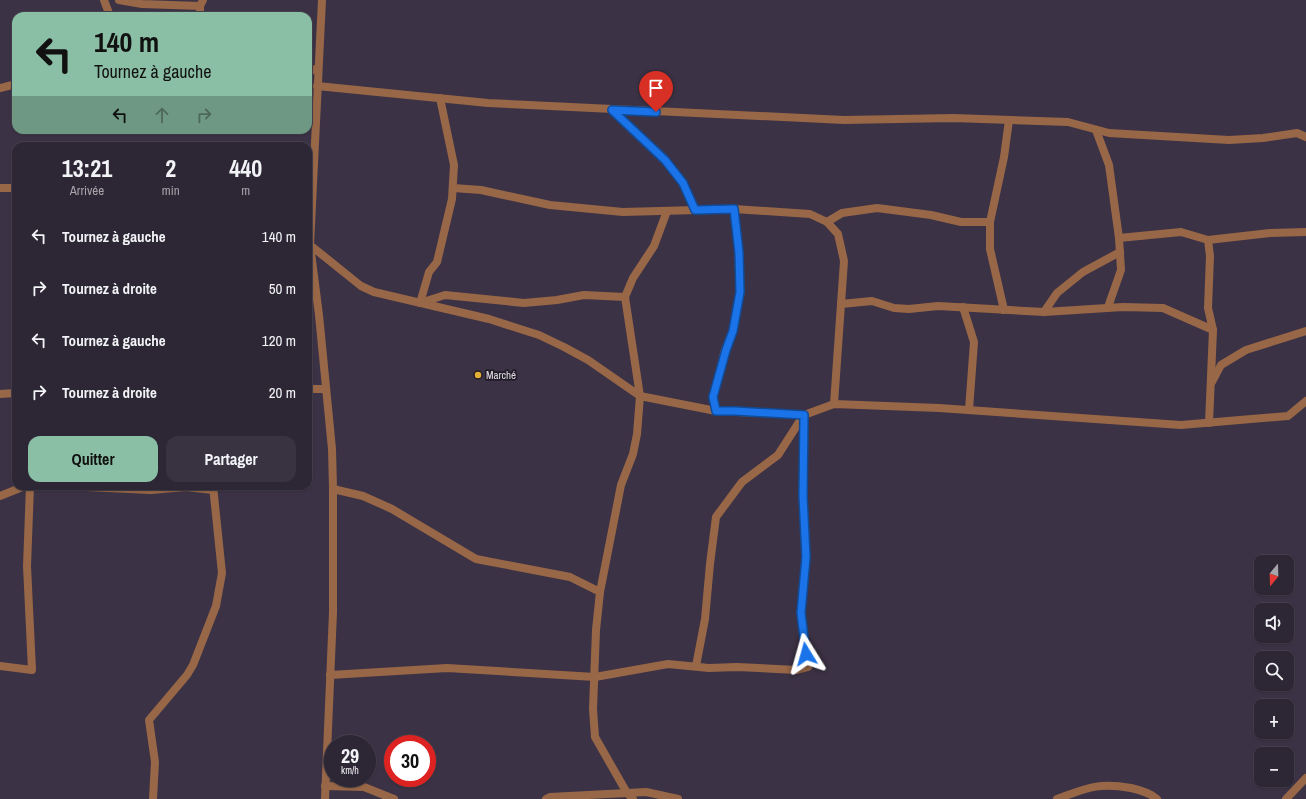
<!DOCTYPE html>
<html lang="fr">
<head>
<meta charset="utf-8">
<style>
  body { margin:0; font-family:"Archivo Narrow",sans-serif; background:#393240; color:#f1f3f6; height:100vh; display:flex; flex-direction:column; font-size:15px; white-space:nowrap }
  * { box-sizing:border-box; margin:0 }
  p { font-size:13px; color:#a7a5ac }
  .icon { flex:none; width:22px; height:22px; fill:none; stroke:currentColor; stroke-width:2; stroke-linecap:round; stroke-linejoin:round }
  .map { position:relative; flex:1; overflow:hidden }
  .sheet { position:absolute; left:12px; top:142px; width:300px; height:348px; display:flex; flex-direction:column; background:#2d2634; border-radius:12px; box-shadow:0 1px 3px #0004,0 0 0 1px #48434f }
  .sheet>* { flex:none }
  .hud { position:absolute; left:12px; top:12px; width:300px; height:122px; border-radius:12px; box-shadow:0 1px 3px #0004,0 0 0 1px #48434f; background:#8abfa5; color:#111; overflow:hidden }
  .needle { width:26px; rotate:199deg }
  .tools { position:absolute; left:1254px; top:555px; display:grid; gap:8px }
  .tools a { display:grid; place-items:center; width:40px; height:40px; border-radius:8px; background:#2d2634; box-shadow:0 1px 3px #0004,0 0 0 1px #48434f; font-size:20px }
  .speed { position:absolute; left:324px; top:735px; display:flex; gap:8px; font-size:20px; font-weight:700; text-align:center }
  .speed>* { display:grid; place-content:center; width:52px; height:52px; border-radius:50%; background:#2d2634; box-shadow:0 1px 3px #0004,0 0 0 1px #48434f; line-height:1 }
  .speed small { font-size:10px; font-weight:400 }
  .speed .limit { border:6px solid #d22; background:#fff; color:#111 }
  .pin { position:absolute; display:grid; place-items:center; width:34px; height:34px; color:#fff; margin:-41px -17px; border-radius:50% 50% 50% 0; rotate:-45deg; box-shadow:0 0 4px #0007 }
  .pin .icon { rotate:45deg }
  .me { position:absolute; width:44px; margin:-22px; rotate:352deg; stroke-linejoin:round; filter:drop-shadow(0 0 3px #0008) }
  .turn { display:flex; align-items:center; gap:14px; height:84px; padding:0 16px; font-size:18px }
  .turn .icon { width:52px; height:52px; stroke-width:2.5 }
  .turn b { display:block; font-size:28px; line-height:34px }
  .lanes { display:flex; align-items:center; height:38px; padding:0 16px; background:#0003; justify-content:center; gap:20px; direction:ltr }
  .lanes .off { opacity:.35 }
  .eta { display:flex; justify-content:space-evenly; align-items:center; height:68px; text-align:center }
  .eta b { font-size:24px; font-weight:700; line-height:28px }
  .button { display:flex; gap:8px; margin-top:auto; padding:8px 16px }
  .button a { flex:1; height:46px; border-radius:12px; background:#8abfa5; color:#111; font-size:16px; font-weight:700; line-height:46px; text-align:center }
  .button a+a { background:#393240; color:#f1f3f6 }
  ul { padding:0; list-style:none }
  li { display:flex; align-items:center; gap:12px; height:52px; padding:0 16px }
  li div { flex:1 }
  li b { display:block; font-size:15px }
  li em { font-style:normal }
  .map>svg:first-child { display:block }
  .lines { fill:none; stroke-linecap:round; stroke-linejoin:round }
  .street { stroke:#986747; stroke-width:8 }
  .route-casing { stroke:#114b97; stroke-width:10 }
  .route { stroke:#1a73e8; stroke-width:7 }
  .poi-dot { fill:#e2af34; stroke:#201c25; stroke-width:1.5 }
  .labels { text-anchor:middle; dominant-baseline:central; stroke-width:3.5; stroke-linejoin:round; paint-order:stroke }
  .poi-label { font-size:11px; fill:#e2dbe7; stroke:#201c25; text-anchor:start }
</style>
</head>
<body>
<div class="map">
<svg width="1306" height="799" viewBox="0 0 1306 799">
  <rect width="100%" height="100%" fill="#3c3245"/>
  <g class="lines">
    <!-- street -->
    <g class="street">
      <polyline points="104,0 110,16"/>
      <polyline points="119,0 142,4 200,6"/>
      <polyline points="322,0 310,245 319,315 332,449 333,489 333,612 325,799"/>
      <polyline points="200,16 200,6 203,0"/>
      <polyline points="308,72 318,68"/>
      <polyline points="317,86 488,103 844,120 953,118 1068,122 1109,133 1229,140 1263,138 1297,133 1306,137"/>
      <polyline points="0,88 16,84"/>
      <polyline points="612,110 665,160 683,183 695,210"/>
      <polyline points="1096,130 1109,165 1119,238 1121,270 1108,307"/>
      <polyline points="0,188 16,188"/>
      <polyline points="453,188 481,190 550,205 623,212 734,209 810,214 827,222 838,234 844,261 834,404"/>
      <polyline points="827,222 842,213 877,208 931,215 961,222 990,222"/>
      <polyline points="1119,238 1181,232 1208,240 1210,256 1208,308 1213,330 1209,423"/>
      <polyline points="1208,240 1270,233 1306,232"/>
      <polyline points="310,245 361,286 374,292 489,319 539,335 564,347 588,360 640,396 716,411 804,415 834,404 939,408 1181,425 1288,416 1306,401"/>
      <polyline points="420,303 429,272 437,262 452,199 454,165 440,98"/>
      <polyline points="420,303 445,295 524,303 557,300 584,295 625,297"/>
      <polyline points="841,304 872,301 894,308 909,309 938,306 1044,312 1123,307 1163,308 1213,330"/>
      <polyline points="963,307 974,342 969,410"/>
      <polyline points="1004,310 990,249 990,222 1004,157 1009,120"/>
      <polyline points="1044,312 1057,293 1083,272 1120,252"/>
      <polyline points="1212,382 1221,365 1246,350 1306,331"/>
      <polyline points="308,389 326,389"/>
      <polyline points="0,394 16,393"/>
      <polyline points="716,411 713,397 725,350 733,331 740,292 739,253 734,209"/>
      <polyline points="63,486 151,490 186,487 213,490"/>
      <polyline points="333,489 363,496 392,509 476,559 570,577 600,592 596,630 593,709 595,737 627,793 633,799"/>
      <polyline points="0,496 25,486"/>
      <polyline points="600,592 621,485 633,454 637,434 640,396 625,297 633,278 654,246 667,211"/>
      <polyline points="0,666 32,670 27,566 30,486"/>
      <polyline points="696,666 705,619 710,564 716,517 742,482 778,455 803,416"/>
      <polyline points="330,675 447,668 595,677 668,664 709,668 737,667 797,670 808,667 801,613 806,557 803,496 804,415"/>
      <polyline points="325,786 364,787 394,799"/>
      <polyline points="153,799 155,762 149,720 187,675 193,665 216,606 222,573 213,486"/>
      <polyline points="546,799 550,797 646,792 678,799"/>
      <path d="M1057,799c30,-11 41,-17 74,-11 9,2 19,5 26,11"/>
      <polyline points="1286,799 1306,778"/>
    </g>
  </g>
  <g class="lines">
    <!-- route casing -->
    <g class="route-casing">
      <polyline id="route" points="656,112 612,110 665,160 683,183 695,210 734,209 739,253 740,292 733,331 726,350 713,397 716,411 735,411 804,415 803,496 806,557 801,613 806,654"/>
    </g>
    <!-- route -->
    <use href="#route" class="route"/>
  </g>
  <!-- markers -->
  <circle class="poi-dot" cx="478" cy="375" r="4"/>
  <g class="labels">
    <!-- poi labels -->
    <g class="poi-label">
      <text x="486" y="375">Marché</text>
    </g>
  </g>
</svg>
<div class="tools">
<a><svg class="needle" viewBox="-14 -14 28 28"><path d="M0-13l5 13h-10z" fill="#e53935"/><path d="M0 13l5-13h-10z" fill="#a7a5ac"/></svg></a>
<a><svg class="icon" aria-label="sound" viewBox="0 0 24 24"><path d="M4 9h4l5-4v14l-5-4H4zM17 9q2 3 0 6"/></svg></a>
<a><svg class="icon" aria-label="search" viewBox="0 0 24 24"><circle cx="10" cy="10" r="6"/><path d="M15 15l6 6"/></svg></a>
<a>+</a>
<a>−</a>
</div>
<div class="speed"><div>29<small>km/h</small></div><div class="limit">30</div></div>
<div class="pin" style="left:656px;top:112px;background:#d93025"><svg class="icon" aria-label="arrive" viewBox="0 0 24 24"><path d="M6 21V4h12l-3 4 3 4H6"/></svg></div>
<svg class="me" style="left:806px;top:654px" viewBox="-20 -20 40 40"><path d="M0-17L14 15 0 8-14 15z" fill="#1a73e8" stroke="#fff" stroke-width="4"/></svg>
<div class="hud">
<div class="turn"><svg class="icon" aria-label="left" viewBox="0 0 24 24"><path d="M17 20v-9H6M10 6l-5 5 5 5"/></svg><div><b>140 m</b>Tournez à gauche</div></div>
<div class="lanes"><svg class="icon" aria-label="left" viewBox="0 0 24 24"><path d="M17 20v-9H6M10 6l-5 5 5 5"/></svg><svg class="icon off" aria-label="ahead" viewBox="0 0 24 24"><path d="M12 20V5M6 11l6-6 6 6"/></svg><svg class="icon off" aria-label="right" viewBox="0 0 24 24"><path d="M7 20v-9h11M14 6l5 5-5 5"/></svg></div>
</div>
<section class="sheet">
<div class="eta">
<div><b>13:21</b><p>Arrivée</p></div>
<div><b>2</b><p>min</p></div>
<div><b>440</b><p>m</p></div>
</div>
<ul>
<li><svg class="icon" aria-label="left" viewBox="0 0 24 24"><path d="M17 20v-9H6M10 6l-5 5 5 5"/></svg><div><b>Tournez à gauche</b></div><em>140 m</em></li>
<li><svg class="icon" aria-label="right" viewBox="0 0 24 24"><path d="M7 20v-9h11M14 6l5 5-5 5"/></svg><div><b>Tournez à droite</b></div><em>50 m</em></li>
<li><svg class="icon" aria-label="left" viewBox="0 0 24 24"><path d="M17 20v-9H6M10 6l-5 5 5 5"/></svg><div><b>Tournez à gauche</b></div><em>120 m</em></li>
<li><svg class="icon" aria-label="right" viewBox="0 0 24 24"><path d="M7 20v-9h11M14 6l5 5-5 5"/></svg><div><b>Tournez à droite</b></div><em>20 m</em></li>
</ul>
<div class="button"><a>Quitter</a><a>Partager</a></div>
</section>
</div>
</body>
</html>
